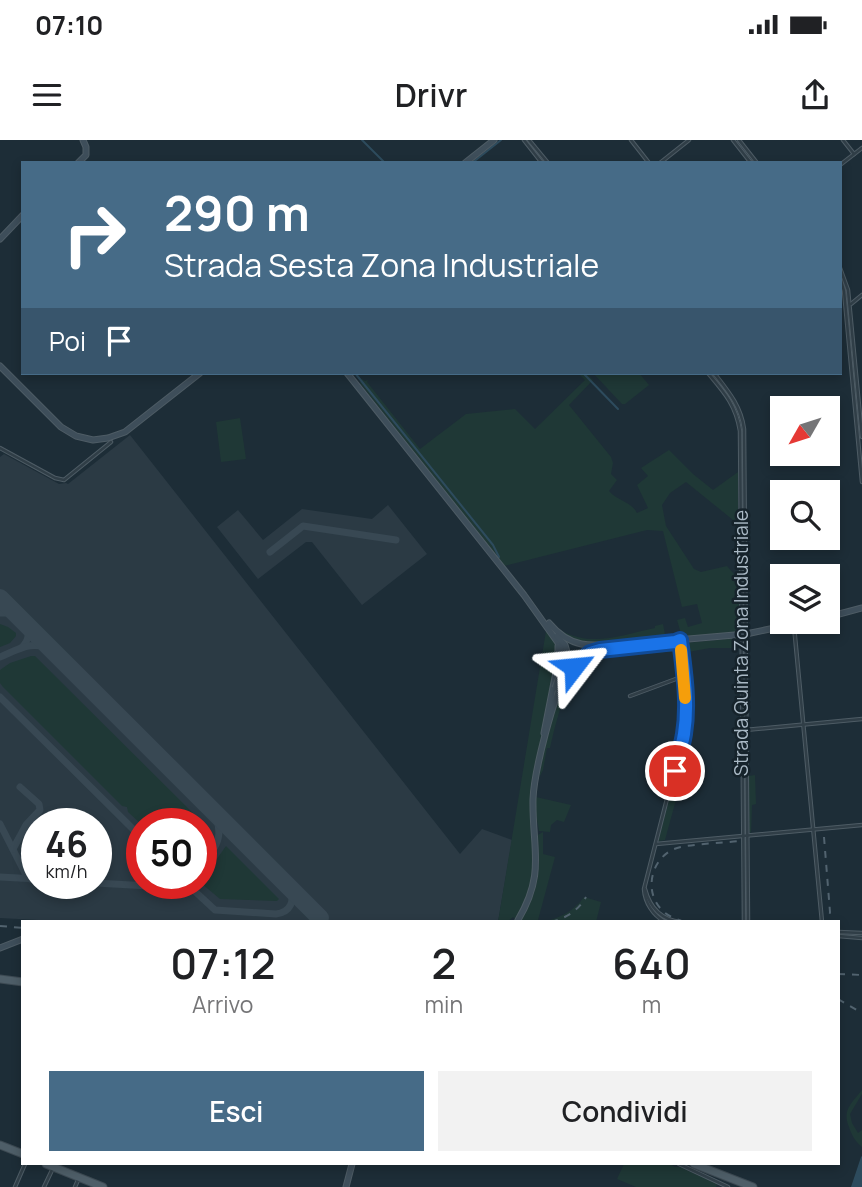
<!DOCTYPE html>
<html lang="it">
<head>
<meta charset="utf-8">
<style>
  body { margin:0; font-family:Manrope,sans-serif; background:#f2f2f2; color:#202124; height:100vh; display:flex; flex-direction:column; font-size:26px; white-space:nowrap }
  * { box-sizing:border-box; margin:0 }
  p { font-size:23px; color:#757577 }
  .icon { flex:none; width:38px; height:38px; fill:none; stroke:currentColor; stroke-width:2; stroke-linecap:round; stroke-linejoin:round }
  .map { position:relative; flex:1; overflow:hidden }
  .panel { position:absolute; left:21px; top:780px; width:819px; height:245px; display:flex; flex-direction:column; background:#fff; border-radius:0px; box-shadow:0 4px 10px #0003 }
  .panel>* { flex:none }
  .guide { position:absolute; left:21px; top:21px; width:821px; height:214px; border-radius:0px; box-shadow:0 4px 10px #0003; background:#466b87; color:#fff; overflow:hidden }
  .needle { width:46px; rotate:231deg }
  .fabs { position:absolute; left:770px; top:256px; display:grid; gap:14px }
  .fabs a { display:grid; place-items:center; width:70px; height:70px; border-radius:0px; background:#fff; box-shadow:0 4px 10px #0003; font-size:35px }
  .speed { position:absolute; left:21px; top:668px; display:flex; gap:14px; font-size:35px; font-weight:700; text-align:center }
  .speed>* { display:grid; place-content:center; width:91px; height:91px; border-radius:50%; background:#fff; box-shadow:0 4px 10px #0003; line-height:1 }
  .speed small { font-size:18px; font-weight:400 }
  .speed .limit { border:10px solid #d22; background:#fff; color:#111 }
  .pin { position:absolute; display:grid; place-items:center; width:60px; height:60px; color:#fff; margin:-30px; border:4px solid #fff; border-radius:50%; box-shadow:0 2px 7px #0007 }
  .me { position:absolute; width:77px; margin:-38px; rotate:61deg; stroke-linejoin:round; filter:drop-shadow(0 0 5px #0008) }
  .turn { display:flex; align-items:center; gap:24px; height:147px; padding:0 28px; font-size:32px }
  .turn .icon { width:91px; height:91px; stroke-width:2.5 }
  .turn b { display:block; font-size:49px; line-height:60px }
  .then { display:flex; align-items:center; height:66px; padding:0 28px; background:#0003; gap:14px; font-size:26px }
  .eta { display:flex; justify-content:space-evenly; align-items:center; height:119px; text-align:center }
  .eta b { font-size:42px; font-weight:600; line-height:49px }
  .button { display:flex; gap:14px; margin-top:auto; padding:14px 28px }
  .button a { flex:1; height:80px; border-radius:0px; background:#466b87; color:#fff; font-size:28px; font-weight:600; line-height:80px; text-align:center }
  .button a+a { background:#f2f2f2; color:#202124 }
  .status { display:flex; justify-content:space-between; align-items:center; height:49px; padding:0 35px; background:#fff; direction:ltr }
  .status svg { height:19px; fill:currentColor }
  header { display:flex; justify-content:space-between; align-items:center; height:91px; padding:0 28px; background:#fff; font-size:32px; font-weight:600 }
  .map>svg:first-child { display:block }
  .airport { fill:#2b3a44; fill-rule:evenodd }
  .green { fill:#1f3836 }
  .water { fill:#2d4b5d }
  .lines { fill:none; stroke-linecap:round; stroke-linejoin:round }
  .stream { stroke:#2d4b5d; stroke-width:2 }
  .taxiway { stroke:#384853; stroke-width:7 }
  .runway { stroke:#384853; stroke-width:18 }
  .street-casing { stroke:#4e5c65; stroke-width:4.5 }
  .secondary-casing { stroke:#4e5c65; stroke-width:7 }
  .primary-casing { stroke:#3d4a53; stroke-width:9 }
  .street { stroke:#303e47; stroke-width:2.5 }
  .secondary { stroke:#3e4e5a; stroke-width:5 }
  .primary { stroke:#4e5e68; stroke-width:7 }
  .rail { stroke:#52636f; stroke-width:2; stroke-dasharray:7 7; stroke-linecap:butt }
  .secondary-bridge-casing { stroke:#4e5c65; stroke-width:7; stroke-linecap:butt }
  .secondary-bridge { stroke:#3e4e5a; stroke-width:5 }
  .route-casing { stroke:#114b97; stroke-width:18 }
  .route { stroke:#1a73e8; stroke-width:12 }
  .slow { stroke:#f59e0b; stroke-width:12 }
  .labels { text-anchor:middle; dominant-baseline:central; stroke-width:5; stroke-linejoin:round; paint-order:stroke }
  .street-label { font-size:19px; fill:#aab9c5; stroke:#16232b }
</style>
</head>
<body>
<div class="status"><b>07:10</b><svg viewBox="0 0 49 12"><path d="M0 12V9h3v3zM5 12V6h3v6zM10 12V3h3v9zM15 12V0h3v12zM26 1h20v11H26zM47 4h2v5h-2z"/></svg></div>
<header><svg class="icon" aria-label="menu" viewBox="0 0 24 24"><path d="M4 6h16M4 12h16M4 18h16"/></svg>Drivr<svg class="icon" aria-label="share" viewBox="0 0 24 24"><path d="M12 15V3M7 8l5-5 5 5M5 13v7h14v-7"/></svg></header>
<div class="map">
<svg width="862" height="1047" viewBox="0 0 862 1047">
  <rect width="100%" height="100%" fill="#1d2d37"/>
  <!-- airport -->
  <g class="airport">
    <path d="M130,295l330,419 22,-25 30,11 -14,82h-423l-75,-4v-461l4,-3 55,30 7,-1 2,1zM37,684h59v60h-59zM142,684h59v60h-59z"/>
    <polygon points="388,365 427,414 362,465 312,402 306,402 258,439 217,387 238,370 263,400 302,369 372,379"/>
  </g>
  <!-- green -->
  <g class="green">
    <path d="M582,233h4l7,7 -24,25 42,52 2,6 -2,11 6,6 -8,11c8,10 22,10 28,22l11,-5 -11,-23 11,-9 -7,-8 28,-18 24,24 20,16 25,-18v52l-52,-42 -16,11 -8,12 4,21 28,43 7,3 26,-6 12,14v46l-5,7 -52,4 -5,-17 8,-2 3,9 14,-4 -5,-19 -15,3 -19,-76 -16,-1 -143,36 -144,-183 2,-4 3,2 3,-1 -1,2 53,67 46,-35 49,-5 20,20 50,-49 -5,-5z"/>
    <polygon points="593,233 639,233 649,245 625,264 622,264"/>
    <polygon points="240,278 246,319 221,322 216,282"/>
    <polygon points="528,465 556,501 558,512 531,650 535,723 532,746 517,780 513,777 507,782 498,782 546,491"/>
    <polygon points="0,484 8,487 16,493 16,496 10,503 0,507"/>
    <path d="M663,484l3,15 -79,5 -16,-3 -11,-11c32,18 61,5 95,-2v-2z"/>
    <polygon points="738,498 740,508 710,508 683,513 683,505 685,503"/>
    <path d="M672,504l6,1 1,6 -76,6c-4,1 -7,1 -11,2 -25,12 -36,64 -42,89h-3l-4,22 -3,6 -1,-1c8,-35 17,-111 58,-122 10,-3 22,-3 32,-3 14,-2 29,-4 43,-6z"/>
    <polygon points="31,516 35,516 208,688 207,699 202,708 201,684 142,685 128,672 127,667 122,666 3,547 0,543 0,530 10,523"/>
    <polygon points="689,612 665,700 658,701 682,613"/>
    <polygon points="755,635 756,664 752,665 751,693 749,691 749,636"/>
    <polygon points="536,657 571,665 564,682 557,680 551,685 550,692 539,691 536,674"/>
    <path d="M543,692v22l12,3 -17,63 -17,2 -1,-1c20,-32 20,-49 18,-86z"/>
    <polygon points="226,706 279,759 277,761 220,759 201,743 201,732 214,723"/>
    <path d="M584,757l17,5 -5,20h-51c16,-5 29,-11 39,-25z"/>
    <path d="M862,950v4l-12,20 2,9 6,10 4,-3v17c-7,-6 -10,-11 -13,-20 -7,-18 3,-24 13,-37z"/>
    <polygon points="624,1024 670,1024 675,1027 680,1027 717,1044 716,1047 636,1047 617,1039"/>
  </g>
  <!-- water -->
  <polygon class="water" points="862,1016 862,1047 851,1047 861,1017"/>
  <g class="lines">
    <!-- stream -->
    <g class="stream">
      <polyline points="362,0 385,23"/>
      <polyline points="472,23 501,0"/>
      <polyline points="355,233 493,405 499,417"/>
      <polyline points="583,233 618,269"/>
    </g>
    <!-- taxiway -->
    <g class="taxiway">
      <polyline points="270,412 303,386 396,400"/>
      <polyline points="0,473 12,473 21,479"/>
      <path d="M21,508c9,-8 9,-18 2,-27"/>
      <path d="M0,517c19,-8 34,-18 54,-6"/>
      <polyline points="0,557 142,698"/>
      <polyline points="0,684 27,737 30,739"/>
      <polyline points="13,709 26,685 40,670 39,664 20,647"/>
      <path d="M201,721c23,-16 23,-38 5,-58"/>
      <polyline points="0,737 37,739"/>
      <polyline points="96,743 149,746 169,744"/>
      <path d="M187,744l28,26 61,4c15,-2 19,-13 14,-27"/>
      <polyline points="164,745 185,744 190,747"/>
    </g>
    <!-- runway -->
    <polyline class="runway" points="0,458 320,778"/>
    <!-- street casing -->
    <g class="street-casing">
      <g id="street">
        <polyline points="524,0 542,23"/>
        <polyline points="529,0 548,23"/>
        <polyline points="631,0 649,23"/>
        <polyline points="733,0 751,23"/>
        <polyline points="739,0 757,23"/>
        <polyline points="843,0 854,14"/>
        <polyline points="660,23 689,0"/>
        <polyline points="840,25 862,8"/>
        <polyline points="840,128 848,150 862,297"/>
        <polyline points="840,137 844,151 862,342"/>
        <polyline points="851,164 862,155"/>
        <path d="M708,233c16,19 28,32 32,58l4,491"/>
        <path d="M714,233c14,18 27,33 30,56l4,493"/>
        <polyline points="0,308 55,338 64,340 111,302"/>
        <polyline points="794,486 822,782"/>
        <polyline points="630,556 684,536"/>
        <polyline points="745,590 862,579"/>
        <polyline points="656,704 862,685"/>
        <path d="M645,749c5,19 17,31 36,33"/>
        <path d="M665,782c-12,-7 -20,-19 -21,-33l40,-157 2,-27 -6,-64"/>
        <polyline points="838,792 862,793"/>
        <polyline points="838,796 862,798"/>
        <polyline points="679,1024 728,1047"/>
        <polyline points="15,1047 25,1024"/>
        <polyline points="44,1047 53,1028"/>
        <polyline points="75,1047 78,1040"/>
      </g>
    </g>
    <!-- secondary casing -->
    <g class="secondary-casing">
      <g id="secondary">
        <polyline points="78,23 86,15 86,7 83,0"/>
        <polyline points="465,23 494,0"/>
        <polyline points="0,99 23,75"/>
        <polyline points="0,226 61,287 76,296 93,300 108,298 125,292 200,233"/>
        <polyline points="347,233 524,455 566,514 576,518 600,510 675,502 680,500"/>
        <polyline points="828,477 862,468"/>
        <path d="M549,483c29,35 58,18 97,19"/>
        <polyline points="557,496 565,505 568,515"/>
        <polyline points="677,500 746,494 808,481"/>
        <polyline points="544,593 558,522 558,506"/>
        <path d="M518,780c28,-47 14,-71 15,-121 1,-26 20,-104 34,-125 4,-6 10,-11 15,-15"/>
        <polyline points="0,808 23,799"/>
        <polyline points="346,1047 352,1024"/>
      </g>
    </g>
    <!-- primary casing -->
    <g class="primary-casing">
      <g id="primary">
        <polyline points="0,839 23,842"/>
        <polyline points="0,1005 23,1014"/>
        <polyline points="46,1024 103,1047"/>
        <polyline points="694,1024 753,1047"/>
      </g>
    </g>
    <!-- street -->
    <use href="#street" class="street"/>
    <!-- secondary -->
    <use href="#secondary" class="secondary"/>
    <!-- primary -->
    <use href="#primary" class="primary"/>
    <!-- rail -->
    <g class="rail">
      <polyline points="824,697 830,772 829,782"/>
      <path d="M551,782c15,-4 27,-11 35,-25"/>
      <path d="M684,782c-8,-3 -17,-6 -23,-13 -17,-18 -10,-50 13,-60 13,-5 48,-6 65,-8"/>
      <polyline points="0,786 23,788"/>
      <polyline points="838,834 862,835"/>
      <polyline points="838,859 862,873"/>
    </g>
    <!-- secondary-bridge casing -->
    <g class="secondary-bridge-casing">
      <path id="secondary-bridge" d="M555,548c7,-23 23,-36 46,-41"/>
    </g>
    <!-- secondary-bridge -->
    <use href="#secondary-bridge" class="secondary-bridge"/>
  </g>
  <g class="lines">
    <!-- route casing -->
    <g class="route-casing">
      <path id="route" d="M574,527l16,-14 10,-3 75,-8 5,-2c4,31 9,63 4,94 -2,12 -6,25 -9,37"/>
    </g>
    <!-- route -->
    <use href="#route" class="route"/>
    <!-- slow -->
    <polyline class="slow" points="681,510 685,558"/>
  </g>
  <g class="labels">
    <!-- street labels -->
    <g class="street-label">
      <text transform="translate(741 503) rotate(-90)">Strada Quinta Zona Industriale</text>
    </g>
  </g>
</svg>
<div class="fabs">
<a><svg class="needle" viewBox="-14 -14 28 28"><path d="M0-13l5 13h-10z" fill="#e53935"/><path d="M0 13l5-13h-10z" fill="#757577"/></svg></a>
<a><svg class="icon" aria-label="search" viewBox="0 0 24 24"><circle cx="10" cy="10" r="6"/><path d="M15 15l6 6"/></svg></a>
<a><svg class="icon" aria-label="layers" viewBox="0 0 24 24"><path d="M12 4l9 5-9 5-9-5zM3 14l9 5 9-5"/></svg></a>
</div>
<div class="speed"><div>46<small>km/h</small></div><div class="limit">50</div></div>
<div class="pin" style="left:675px;top:631px;background:#d93025"><svg class="icon" aria-label="arrive" viewBox="0 0 24 24"><path d="M6 21V4h12l-3 4 3 4H6"/></svg></div>
<svg class="me" style="left:574px;top:527px" viewBox="-20 -20 40 40"><path d="M0-17L14 15 0 8-14 15z" fill="#1a73e8" stroke="#fff" stroke-width="4"/></svg>
<div class="guide">
<div class="turn"><svg class="icon" aria-label="right" viewBox="0 0 24 24"><path d="M7 20v-9h11M14 6l5 5-5 5"/></svg><div><b>290 m</b>Strada Sesta Zona Industriale</div></div>
<div class="then">Poi<svg class="icon" aria-label="arrive" viewBox="0 0 24 24"><path d="M6 21V4h12l-3 4 3 4H6"/></svg></div>
</div>
<section class="panel">
<div class="eta">
<div><b>07:12</b><p>Arrivo</p></div>
<div><b>2</b><p>min</p></div>
<div><b>640</b><p>m</p></div>
</div>
<div class="button"><a>Esci</a><a>Condividi</a></div>
</section>
</div>
</body>
</html>
